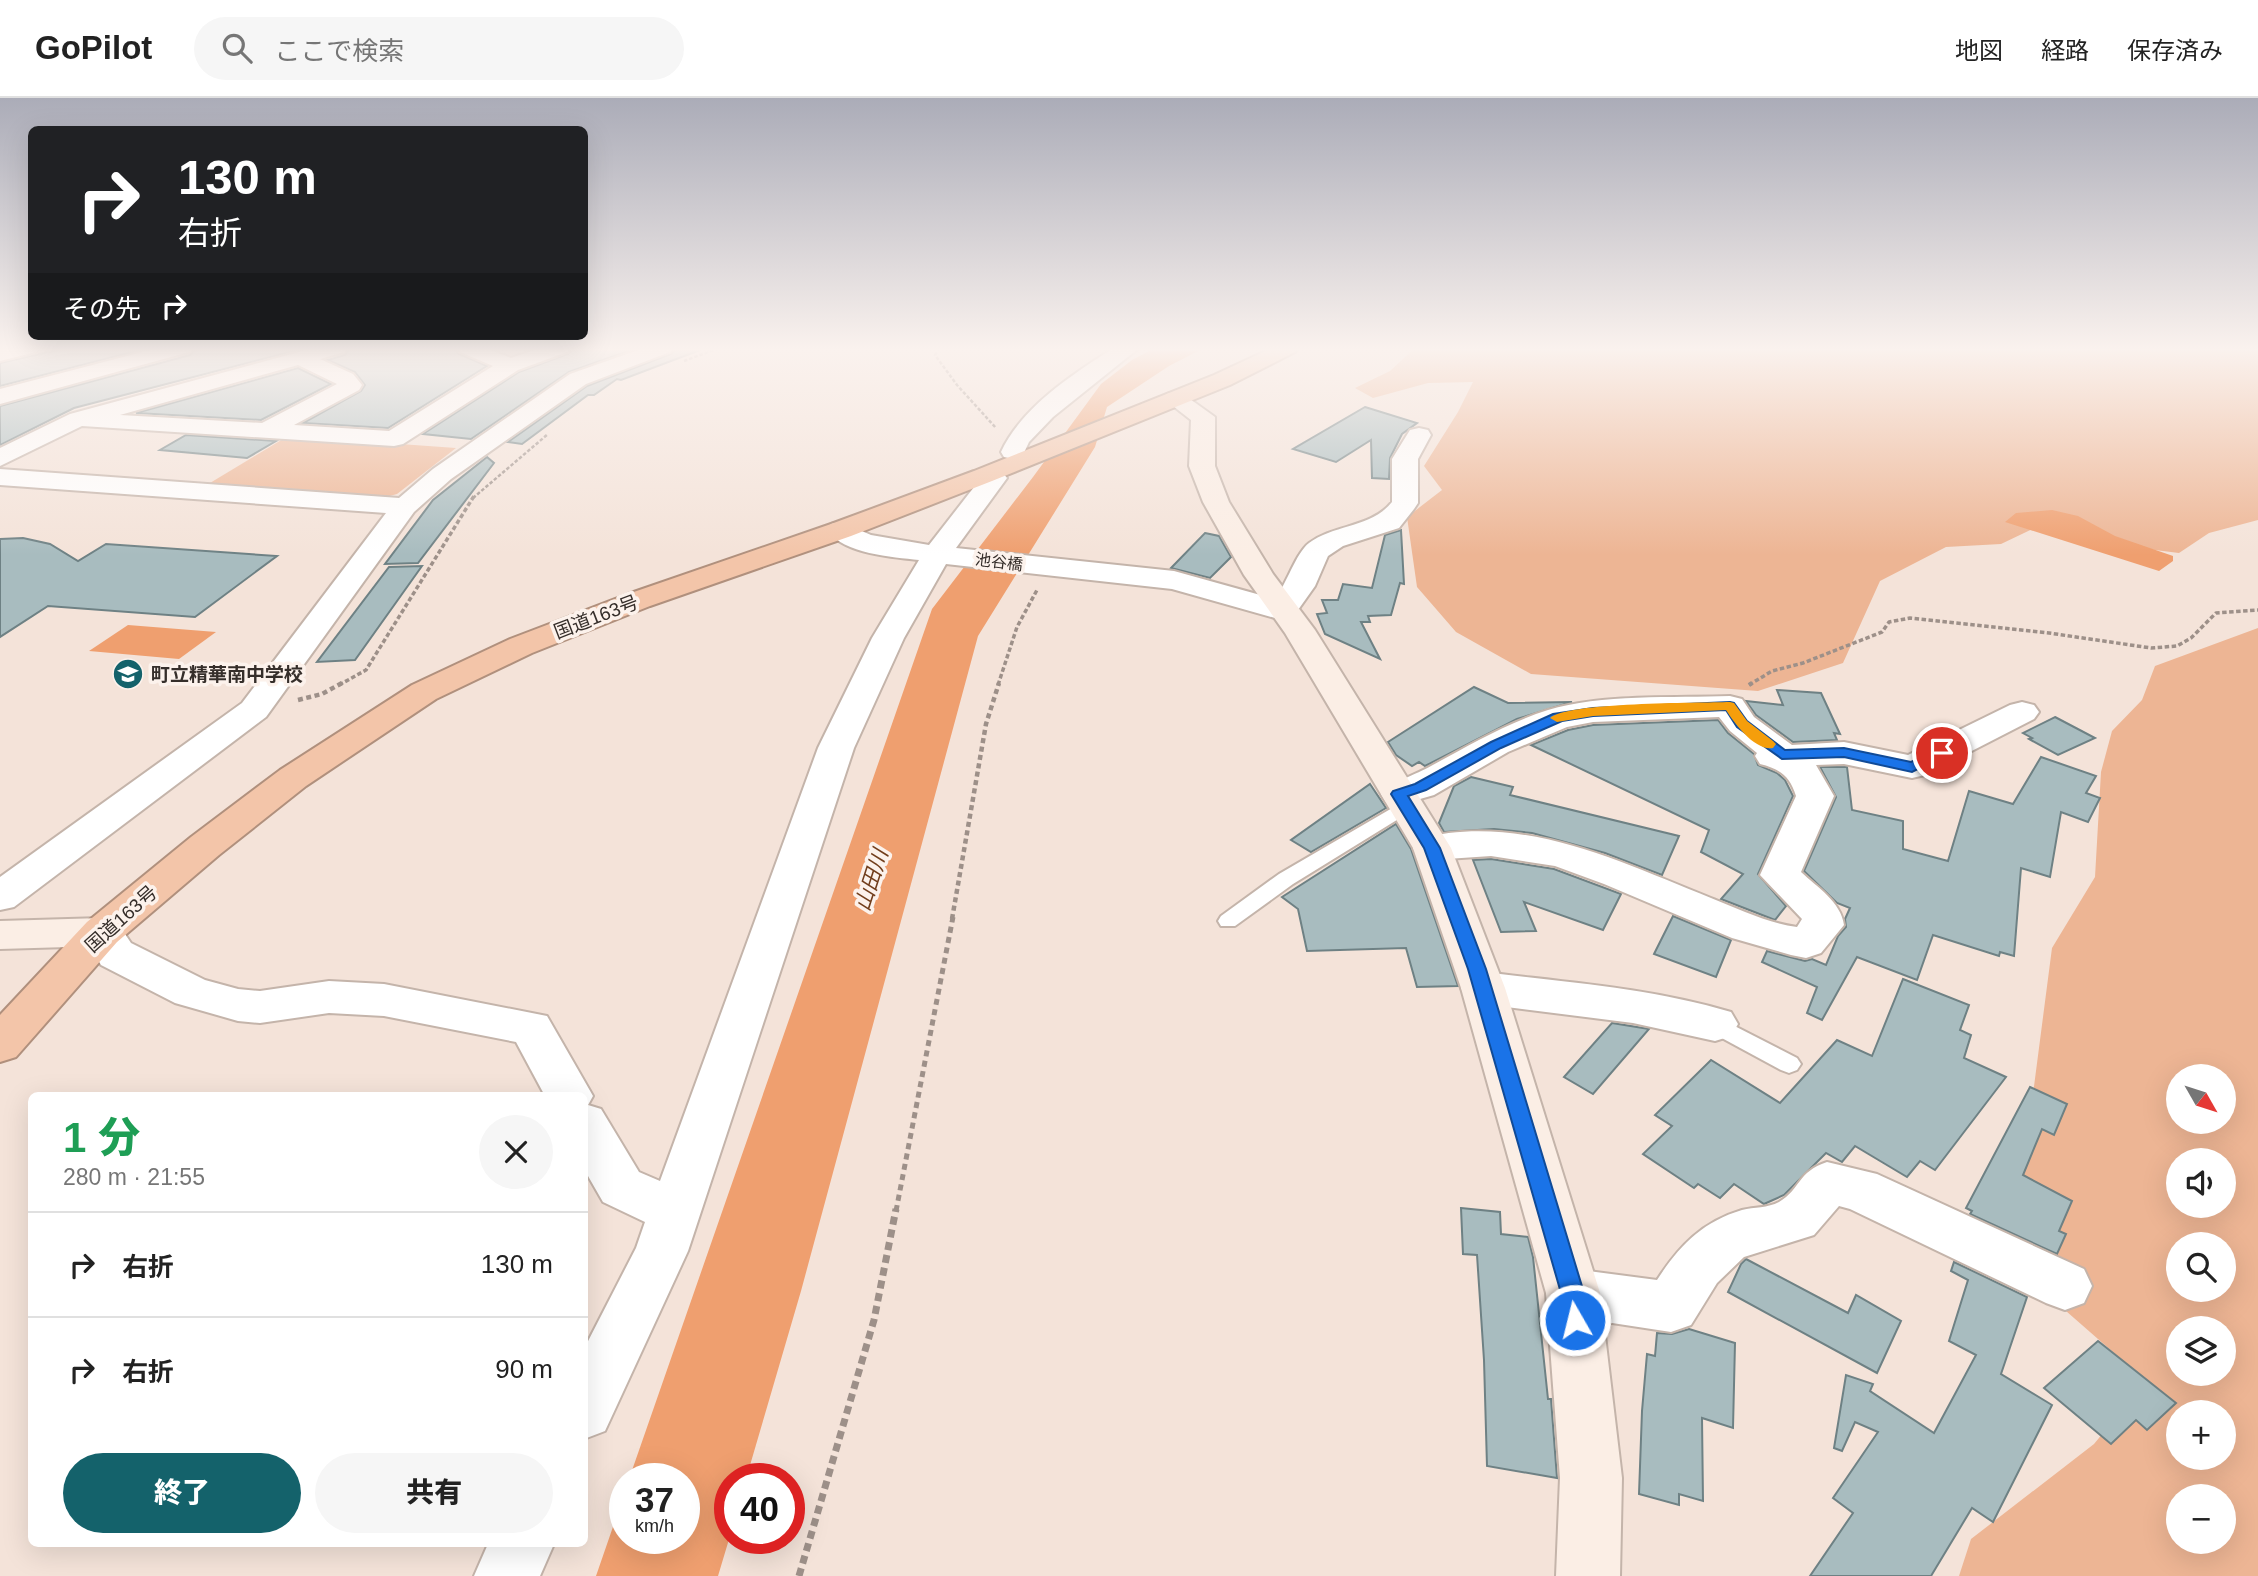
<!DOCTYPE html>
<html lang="ja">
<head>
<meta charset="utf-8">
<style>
  body { margin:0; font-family:Helvetica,"Noto Sans JP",sans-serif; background:#f6f6f6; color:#222; height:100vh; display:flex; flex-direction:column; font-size:26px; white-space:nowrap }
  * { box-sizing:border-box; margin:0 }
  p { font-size:23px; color:#767676 }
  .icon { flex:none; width:38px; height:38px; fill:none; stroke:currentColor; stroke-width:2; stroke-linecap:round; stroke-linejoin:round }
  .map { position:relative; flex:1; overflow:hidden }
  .details { position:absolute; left:28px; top:994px; width:560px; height:455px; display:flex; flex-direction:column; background:#fff; border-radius:10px; box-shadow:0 7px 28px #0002 }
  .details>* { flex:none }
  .top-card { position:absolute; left:28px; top:28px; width:560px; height:214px; border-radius:10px; box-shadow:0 7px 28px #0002; background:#202124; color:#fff; overflow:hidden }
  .needle { width:46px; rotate:129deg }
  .tools { position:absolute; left:2166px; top:966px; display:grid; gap:14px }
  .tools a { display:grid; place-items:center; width:70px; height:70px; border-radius:50%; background:#fff; box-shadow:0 7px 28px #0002; font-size:35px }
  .speed { position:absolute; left:609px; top:1365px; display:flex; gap:14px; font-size:35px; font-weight:700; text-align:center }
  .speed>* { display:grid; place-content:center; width:91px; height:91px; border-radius:50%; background:#fff; box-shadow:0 7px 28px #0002; line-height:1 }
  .speed small { font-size:18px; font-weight:400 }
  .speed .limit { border:10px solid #d22; background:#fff; color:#111 }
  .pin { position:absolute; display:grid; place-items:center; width:60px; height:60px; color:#fff; margin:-30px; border:4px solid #fff; border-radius:50%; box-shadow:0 2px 7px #0007 }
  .me { position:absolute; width:77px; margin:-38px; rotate:352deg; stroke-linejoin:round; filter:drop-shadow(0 0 5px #0008) }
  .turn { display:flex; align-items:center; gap:24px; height:147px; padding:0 35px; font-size:32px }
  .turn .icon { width:91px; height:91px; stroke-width:2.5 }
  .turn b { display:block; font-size:49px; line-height:60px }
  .then { display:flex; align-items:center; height:66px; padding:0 35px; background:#0003; gap:14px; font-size:26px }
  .round { display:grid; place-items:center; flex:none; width:74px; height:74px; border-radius:37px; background:#f6f6f6 }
  .head { display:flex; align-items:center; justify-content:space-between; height:119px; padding:0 35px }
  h1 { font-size:42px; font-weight:800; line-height:52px; color:#1e9e55 }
  .button { display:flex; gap:14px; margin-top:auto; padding:14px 35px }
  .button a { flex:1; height:80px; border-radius:42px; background:#14626b; color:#fff; font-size:28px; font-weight:800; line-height:80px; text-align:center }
  .button a+a { background:#f6f6f6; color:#222 }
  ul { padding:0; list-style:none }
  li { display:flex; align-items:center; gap:21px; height:105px; padding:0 35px; border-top:2px solid #e0e0e0 }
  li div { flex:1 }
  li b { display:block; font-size:26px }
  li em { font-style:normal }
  header { display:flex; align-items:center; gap:42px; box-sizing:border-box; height:98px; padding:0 35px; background:#fff; border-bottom:2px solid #e0e0e0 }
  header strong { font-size:33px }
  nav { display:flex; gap:38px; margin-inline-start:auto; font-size:24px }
  .search { width:490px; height:63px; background:#f6f6f6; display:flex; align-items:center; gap:18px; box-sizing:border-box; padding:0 24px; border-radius:38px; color:#767676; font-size:26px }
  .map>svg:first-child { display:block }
  .green { fill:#edb594; fill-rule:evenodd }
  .water { fill:#ef9f6f }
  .building { fill:#a8bcbf; stroke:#6e8184; stroke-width:2 }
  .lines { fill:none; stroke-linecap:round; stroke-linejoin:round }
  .lane-casing { stroke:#c4b4aa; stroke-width:4 }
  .street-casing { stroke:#c4b4aa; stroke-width:4 }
  .secondary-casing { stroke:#c4b4aa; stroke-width:4 }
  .highway-casing { stroke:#b0907d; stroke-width:4 }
  .path-far4 { stroke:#9d9089; stroke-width:2.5; stroke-dasharray:3.5 2; stroke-linecap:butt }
  .path-far3 { stroke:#9d9089; stroke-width:3.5; stroke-dasharray:4.5 2.5; stroke-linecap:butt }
  .path-far2 { stroke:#9d9089; stroke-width:4.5; stroke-dasharray:5 3.5; stroke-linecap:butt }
  .path-far1 { stroke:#9d9089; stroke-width:5; stroke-dasharray:6 4.5; stroke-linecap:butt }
  .path { stroke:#9d9089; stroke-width:7; stroke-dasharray:8 5; stroke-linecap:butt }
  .lane { fill:#fff; fill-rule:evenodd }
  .street { fill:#fff; fill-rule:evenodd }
  .secondary { fill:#fbeee5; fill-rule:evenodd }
  .highway { fill:#f3c5a9; fill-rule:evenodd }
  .route { fill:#1a73e8; stroke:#114b97; stroke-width:2 }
  .slow { fill:#f59e0b }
  .labels { text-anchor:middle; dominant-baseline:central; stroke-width:7; stroke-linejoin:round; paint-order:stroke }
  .far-street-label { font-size:16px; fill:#352e2a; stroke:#fcf2ec }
  .street-label { font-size:19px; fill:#352e2a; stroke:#fcf2ec }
  .poi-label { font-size:19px; font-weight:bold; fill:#352e2a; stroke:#fcf2ec; text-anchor:start }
  .water-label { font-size:21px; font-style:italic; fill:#723e1c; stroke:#fcf2ec }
</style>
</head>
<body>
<header>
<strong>GoPilot</strong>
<div class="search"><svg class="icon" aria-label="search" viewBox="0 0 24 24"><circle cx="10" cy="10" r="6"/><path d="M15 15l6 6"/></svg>ここで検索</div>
<nav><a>地図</a><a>経路</a><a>保存済み</a></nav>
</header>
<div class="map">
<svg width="2258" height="1478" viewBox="0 0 2258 1478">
  <rect width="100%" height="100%" fill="#f4e3d9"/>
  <!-- green -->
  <g class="green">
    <polygon points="1415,250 2258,250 2258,422 2209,435 2179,455 2123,448 2051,422 2001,446 1946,449 1880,483 1843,565 1758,593 1531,576 1456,534 1417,489 1407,419 1442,392 1424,368 1458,314 1473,284 1428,285 1373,300 1355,290 1390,273"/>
    <polygon points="288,338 456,350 397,396 382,400 205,388"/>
    <path d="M2258,530v948h-299l12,-37 123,-95 52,-63 -135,-118 41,-315 43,-71 6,-105 11,-41 30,-31 13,-34zM2179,978h45v46h-45zM2179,1062h45v46h-45zM2179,1146h45v46h-45zM2179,1230h45v46h-45zM2179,1314h45v46h-45zM2179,1398h45v46h-45z"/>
  </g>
  <!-- water -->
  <g class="water">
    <polygon points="1155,250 1204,250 1169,268 1107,309 1095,349 978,538 801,1193 746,1381 730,1381 730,1438 718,1478 596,1478 625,1394 625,1440 684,1440 684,1381 629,1381 932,511 1033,379 1101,286 1132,262"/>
    <polygon points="2052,412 2078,418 2115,438 2173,458 2173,463 2159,473 2005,424 2016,415"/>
    <polygon points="128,527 216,534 179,561 89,553"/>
  </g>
  <!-- building -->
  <g class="building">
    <polygon points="66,250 148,250 0,288 0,265"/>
    <polygon points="196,250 305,250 74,310 0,347 0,308 190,257"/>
    <polygon points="350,250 454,250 459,256 487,268 388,330 303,325 361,293 365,287 355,274 328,262 345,257"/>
    <polygon points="574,250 637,250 569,274 471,341 423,336 519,274 568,256"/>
    <polygon points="677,250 700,252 621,282 617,281 594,297 588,297 522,346 508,344 587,288 671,256"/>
    <polygon points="298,270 331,286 261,322 136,315"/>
    <polygon points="1365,309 1417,325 1402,336 1390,360 1389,381 1372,380 1371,342 1336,364 1293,351"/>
    <polygon points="186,337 276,343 247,360 160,352"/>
    <polygon points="487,359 494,365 418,465 385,466 433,402"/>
    <polygon points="1401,432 1404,486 1400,485 1391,517 1368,518 1370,524 1361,524 1380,561 1325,536 1317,516 1327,515 1322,502 1338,502 1343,486 1372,490 1385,437"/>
    <polygon points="1205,435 1219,438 1231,459 1210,480 1171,470"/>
    <polygon points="23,440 50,446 78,463 106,446 277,458 195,519 48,508 0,539 0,441"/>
    <polygon points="422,468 355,562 317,564 389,469"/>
    <polygon points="1474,589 1508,605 1572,604 1517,621 1425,668 1419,664 1412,668 1396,657 1388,644"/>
    <polygon points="1777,592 1821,595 1840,636 1834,635 1837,642 1793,644 1756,617 1746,603 1783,607"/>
    <polygon points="2055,619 2095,640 2058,657 2029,641 2032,640 2023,635"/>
    <polygon points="1718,622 1728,635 1754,656 1758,667 1777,675 1785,682 1793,698 1758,776 1786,808 1775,822 1721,801 1743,776 1701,754 1709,732 1531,647 1568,632 1593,627"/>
    <polygon points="2041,659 2096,678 2086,695 2100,700 2088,724 2061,714 2050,779 2021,770 2014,858 2000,854 1999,858 1933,837 1917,882 1857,859 1822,922 1807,915 1817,889 1762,864 1767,853 1805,863 1812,861 1826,867 1838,838 1846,829 1845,821 1850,810 1837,805 1804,773 1836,699 1820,669 1847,669 1852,712 1903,723 1903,751 1948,763 1969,693 2013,706"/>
    <polygon points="1471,679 1513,689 1510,697 1679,738 1662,777 1605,755 1532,735 1494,731 1444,734 1439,725 1454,688"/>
    <polygon points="1370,686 1386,710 1311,754 1291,742"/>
    <polygon points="1396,726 1411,751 1458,888 1417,889 1406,850 1307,853 1298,811 1282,799"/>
    <polygon points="1491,761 1554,771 1621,796 1603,832 1524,804 1536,833 1501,834 1473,762"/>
    <polygon points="1673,818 1731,842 1716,879 1654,856"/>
    <polygon points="1903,881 1969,907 1960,932 1971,937 1964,960 2006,979 1935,1072 1920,1063 1907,1079 1855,1048 1842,1064 1826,1055 1784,1097 1764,1106 1734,1086 1720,1100 1698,1086 1694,1090 1643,1056 1672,1028 1655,1017 1711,962 1780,1005 1837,942 1872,958"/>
    <polygon points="1612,925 1649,931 1593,996 1564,979"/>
    <polygon points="2030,989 2067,1006 2054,1037 2042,1031 2023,1077 2072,1103 2059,1133 2066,1136 2057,1156 1970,1116 1972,1113 1966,1110"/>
    <polygon points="1461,1110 1500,1114 1501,1136 1528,1139 1533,1159 1548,1301 1551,1301 1557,1380 1487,1368 1484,1262 1477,1157 1463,1156"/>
    <polygon points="1746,1161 1848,1215 1856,1197 1901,1223 1877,1275 1728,1194 1741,1166"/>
    <polygon points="1954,1164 2027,1199 2001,1276 2052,1307 1993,1424 1972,1410 1931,1478 1810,1478 1853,1415 1833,1400 1878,1334 1855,1324 1842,1353 1834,1350 1846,1277 1873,1286 1870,1293 1934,1335 1976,1257 1949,1243 1968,1182 1951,1173"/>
    <polygon points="1689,1231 1735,1245 1733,1330 1702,1320 1703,1403 1679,1396 1679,1407 1639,1396 1642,1313 1647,1256 1655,1258 1657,1235 1672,1236"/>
    <polygon points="2098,1243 2176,1305 2147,1332 2136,1322 2111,1346 2044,1290"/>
  </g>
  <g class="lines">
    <!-- lane casing -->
    <g class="lane-casing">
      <g id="lane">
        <polygon points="1406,702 1415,708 1413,712 1293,786 1235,828 1221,828 1218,823 1221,818 1279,776"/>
        <polygon points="1715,918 1797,960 1801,966 1797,972 1789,975 1781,972 1707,932 1704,926 1707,920"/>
      </g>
    </g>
    <!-- street casing -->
    <g class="street-casing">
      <g id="street">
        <polygon points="40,250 36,254 0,263 0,251"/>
        <polygon points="158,250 193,250 189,254 0,306 0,291"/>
        <path d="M314,250h33l-3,4 -24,7 33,15 9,11 -3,5 -65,35 95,6 104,-65 -33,-14 -3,-4h28l26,10 29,-10h31l-4,4 -49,18 -115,74 -9,2 -312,-20 -82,40v-18l70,-34zM298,267l39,19 -75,39 -142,-8z"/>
        <polygon points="644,250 674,250 670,254 586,286 451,381 414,414 266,619 14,809 0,812 0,779 242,605 386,415 0,387 0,371 399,400 433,371 570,276"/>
        <path d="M1114,250h25l-86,69 -24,25 -7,15 -9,2 -9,-2 -3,-5c20,-44 73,-79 113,-104z"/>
        <path d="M1419,330l9,2 3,5 -13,24v44l-4,6 -15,19 -56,18 -15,10 -13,30 -22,31 -11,3 -110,-31 -226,-25 -42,74 -50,110 -166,503 -83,180 -21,8v-90l52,-101 9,-26 -42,-20 -19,-33v-73h-39l-29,-54 -132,-26 -55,-3 -69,10 -22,-2 -63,-18 -74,-38 -20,-33 6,-10 15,-4 15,4 14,21 74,37 33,9 22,2 69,-10 55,3 163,32 46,80 -5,9 13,4 38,63 21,9 158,-433 54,-110 47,-78c-27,-3 -75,-6 -92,-30l4,-6 10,-2 30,13 58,10 56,-72 9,-3 9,3 4,5 -51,70 218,23 101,28c11,-14 21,-46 34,-56 26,-19 62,-15 83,-41v-43l18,-29z"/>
        <path d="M1730,598l12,3 12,18 38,28 52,-3 64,13 102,-50 12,-3 12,3 5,7 -5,7 -109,56 -13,3 -68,-14 -28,1 18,31 -33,76c16,15 40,30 43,53l-23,28 -15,5 -15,-3 -59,-17 -128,-54 -49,-18 -64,-10 -59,4 -14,-3 -5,-9 5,-9c102,-27 200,22 293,59 28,11 56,25 86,29l5,-8 -42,-44 36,-79c-6,-20 -16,-27 -36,-32l-5,-8 2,-3 -27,-22 -11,-14 -126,5 -26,5 -59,25 -74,43 -35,10 -13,-3 -5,-8c7,-11 37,-20 50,-28 37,-20 76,-43 117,-56 52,-16 126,-12 182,-14z"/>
        <path d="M1483,874c82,10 168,16 248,40l7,12 -7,12 -16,5 -82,-18 -150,-19 -16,-5 -6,-11 6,-11z"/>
        <path d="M1827,1064l50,12 207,95 8,17 -8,17 -19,7 -19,-7 -196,-94 -11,-3 -25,29 -70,22 -27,26 -26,42 -20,7 -98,-15 -19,-7 -8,-17 8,-17 19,-7 84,11c22,-34 45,-58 85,-70 12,-3 26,-2 37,-8 22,-13 18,-30 48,-40z"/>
        <polygon points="488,1446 554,1446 540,1478 474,1478"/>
      </g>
    </g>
    <!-- secondary casing -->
    <g class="secondary-casing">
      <g id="secondary">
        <polygon points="1175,294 1183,296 1215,319 1215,368 1229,404 1273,476 1315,532 1451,750 1505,890 1600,1195 1622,1380 1620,1478 1556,1478 1560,1380 1546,1195 1461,890 1413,750 1285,535 1244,477 1203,404 1189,368 1191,322 1164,301 1167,296"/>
        <polygon points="102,820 117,824 123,834 117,844 102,848 0,851 0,823"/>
      </g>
    </g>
    <!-- highway casing -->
    <g class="highway-casing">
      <polygon id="highway" points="1272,250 1299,250 1295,254 1230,287 992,383 851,438 650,508 532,555 436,601 306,688 219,757 117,844 16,959 0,964 0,917 87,824 191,739 280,672 412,587 510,541 628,496 831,426 974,373 1214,277"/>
    </g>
    <!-- path-far4 -->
    <g class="path-far4">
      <polyline points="940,250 935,257 957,287 996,330"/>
      <polyline points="684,263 719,250"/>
      <polyline points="473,400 548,336"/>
    </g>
    <!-- path-far3 -->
    <g class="path-far3">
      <polyline points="339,587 366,572 474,398"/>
      <polyline points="998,587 1017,529 1037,492"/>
      <polyline points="1749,587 1772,573 1803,565 1882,534 1889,524 1910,520 2049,535 2151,550 2177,548 2191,540 2216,515 2258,512"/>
    </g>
    <!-- path-far2 -->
    <g class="path-far2">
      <polyline points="1749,587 1752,585"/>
      <polyline points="298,602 322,596 342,585"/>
      <polyline points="952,821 986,626 999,585"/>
    </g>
    <!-- path-far1 -->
    <polyline class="path-far1" points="896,1113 953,819"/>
    <!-- path -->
    <polyline class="path" points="799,1478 874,1222 896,1111"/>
    <!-- lane -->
    <use href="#lane" class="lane"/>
    <!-- street -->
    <use href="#street" class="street"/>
    <!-- secondary -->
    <use href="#secondary" class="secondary"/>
    <!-- highway -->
    <use href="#highway" class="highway"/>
  </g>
  <!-- sky -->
  <linearGradient id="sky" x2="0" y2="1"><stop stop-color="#abacb8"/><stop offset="0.55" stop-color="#faf2ee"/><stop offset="1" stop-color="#faf2ee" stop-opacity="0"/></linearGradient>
  <rect width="2258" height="457" fill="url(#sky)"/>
  <!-- route -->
  <polygon class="route" points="1730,604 1734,605 1747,623 1785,652 1844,650 1911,664 1942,650 1950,655 1912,674 1844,659 1782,661 1737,629 1726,612 1593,618 1562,623 1501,650 1426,692 1408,698 1440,750 1486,871 1584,1195 1587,1222 1583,1229 1575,1232 1567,1229 1561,1195 1468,871 1424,750 1391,696 1393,693 1415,686 1491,644 1553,616 1593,610"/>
  <!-- slow -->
  <path class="slow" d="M1730,604l4,1 13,18 26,20 3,3 -3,4c-18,3 -38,-24 -47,-38l-133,6 -36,6 -7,-4c17,-16 148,-15 180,-16z"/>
  <!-- icons -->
  <defs>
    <g id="school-disc" transform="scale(1.575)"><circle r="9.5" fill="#14626b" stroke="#fcf2ec"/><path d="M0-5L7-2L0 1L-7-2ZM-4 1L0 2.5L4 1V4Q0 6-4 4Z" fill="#fff"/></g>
  </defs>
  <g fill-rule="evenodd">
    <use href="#school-disc" x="128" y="576"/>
  </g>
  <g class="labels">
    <!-- far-street labels -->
    <g class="far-street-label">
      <text transform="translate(999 464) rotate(7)">池谷橋</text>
    </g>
    <!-- street labels -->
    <g class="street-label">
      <text transform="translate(596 519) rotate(-21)">国道163号</text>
      <text transform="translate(121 821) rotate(-42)">国道163号</text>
    </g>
    <!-- poi labels -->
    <g class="poi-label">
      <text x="151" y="576">町立精華南中学校</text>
    </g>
    <!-- water labels -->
    <g class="water-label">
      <text transform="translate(871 782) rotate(-72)">山田川</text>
    </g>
  </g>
</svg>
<div class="tools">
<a><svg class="needle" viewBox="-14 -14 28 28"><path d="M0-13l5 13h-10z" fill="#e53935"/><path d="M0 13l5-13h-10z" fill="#767676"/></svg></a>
<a><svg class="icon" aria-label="sound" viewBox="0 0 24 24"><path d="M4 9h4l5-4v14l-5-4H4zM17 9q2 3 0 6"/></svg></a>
<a><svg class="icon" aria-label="search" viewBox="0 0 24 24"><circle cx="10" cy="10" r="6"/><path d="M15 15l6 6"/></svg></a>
<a><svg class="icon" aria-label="layers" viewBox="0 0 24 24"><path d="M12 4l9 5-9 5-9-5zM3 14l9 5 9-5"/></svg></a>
<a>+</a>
<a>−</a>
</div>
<div class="speed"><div>37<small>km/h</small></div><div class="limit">40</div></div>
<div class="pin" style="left:1942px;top:655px;background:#d93025"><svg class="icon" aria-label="arrive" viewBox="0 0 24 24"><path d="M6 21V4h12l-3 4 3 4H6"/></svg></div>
<svg class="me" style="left:1575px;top:1222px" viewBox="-20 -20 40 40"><circle r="17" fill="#1a73e8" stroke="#fff" stroke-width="3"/><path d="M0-11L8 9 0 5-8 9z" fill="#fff"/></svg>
<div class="top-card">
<div class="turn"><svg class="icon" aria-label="right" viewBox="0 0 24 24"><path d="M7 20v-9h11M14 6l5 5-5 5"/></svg><div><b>130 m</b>右折</div></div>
<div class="then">その先<svg class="icon" aria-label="right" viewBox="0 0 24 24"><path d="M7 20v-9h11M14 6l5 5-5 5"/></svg></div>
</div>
<section class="details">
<div class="head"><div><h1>1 分</h1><p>280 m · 21:55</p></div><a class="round"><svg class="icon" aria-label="close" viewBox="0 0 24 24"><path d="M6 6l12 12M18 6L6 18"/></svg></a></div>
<ul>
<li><svg class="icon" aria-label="right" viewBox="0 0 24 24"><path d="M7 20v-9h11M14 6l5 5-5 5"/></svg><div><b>右折</b></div><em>130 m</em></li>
<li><svg class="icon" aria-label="right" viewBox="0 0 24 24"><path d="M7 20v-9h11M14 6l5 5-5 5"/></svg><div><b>右折</b></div><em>90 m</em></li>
</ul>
<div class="button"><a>終了</a><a>共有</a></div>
</section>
</div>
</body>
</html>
